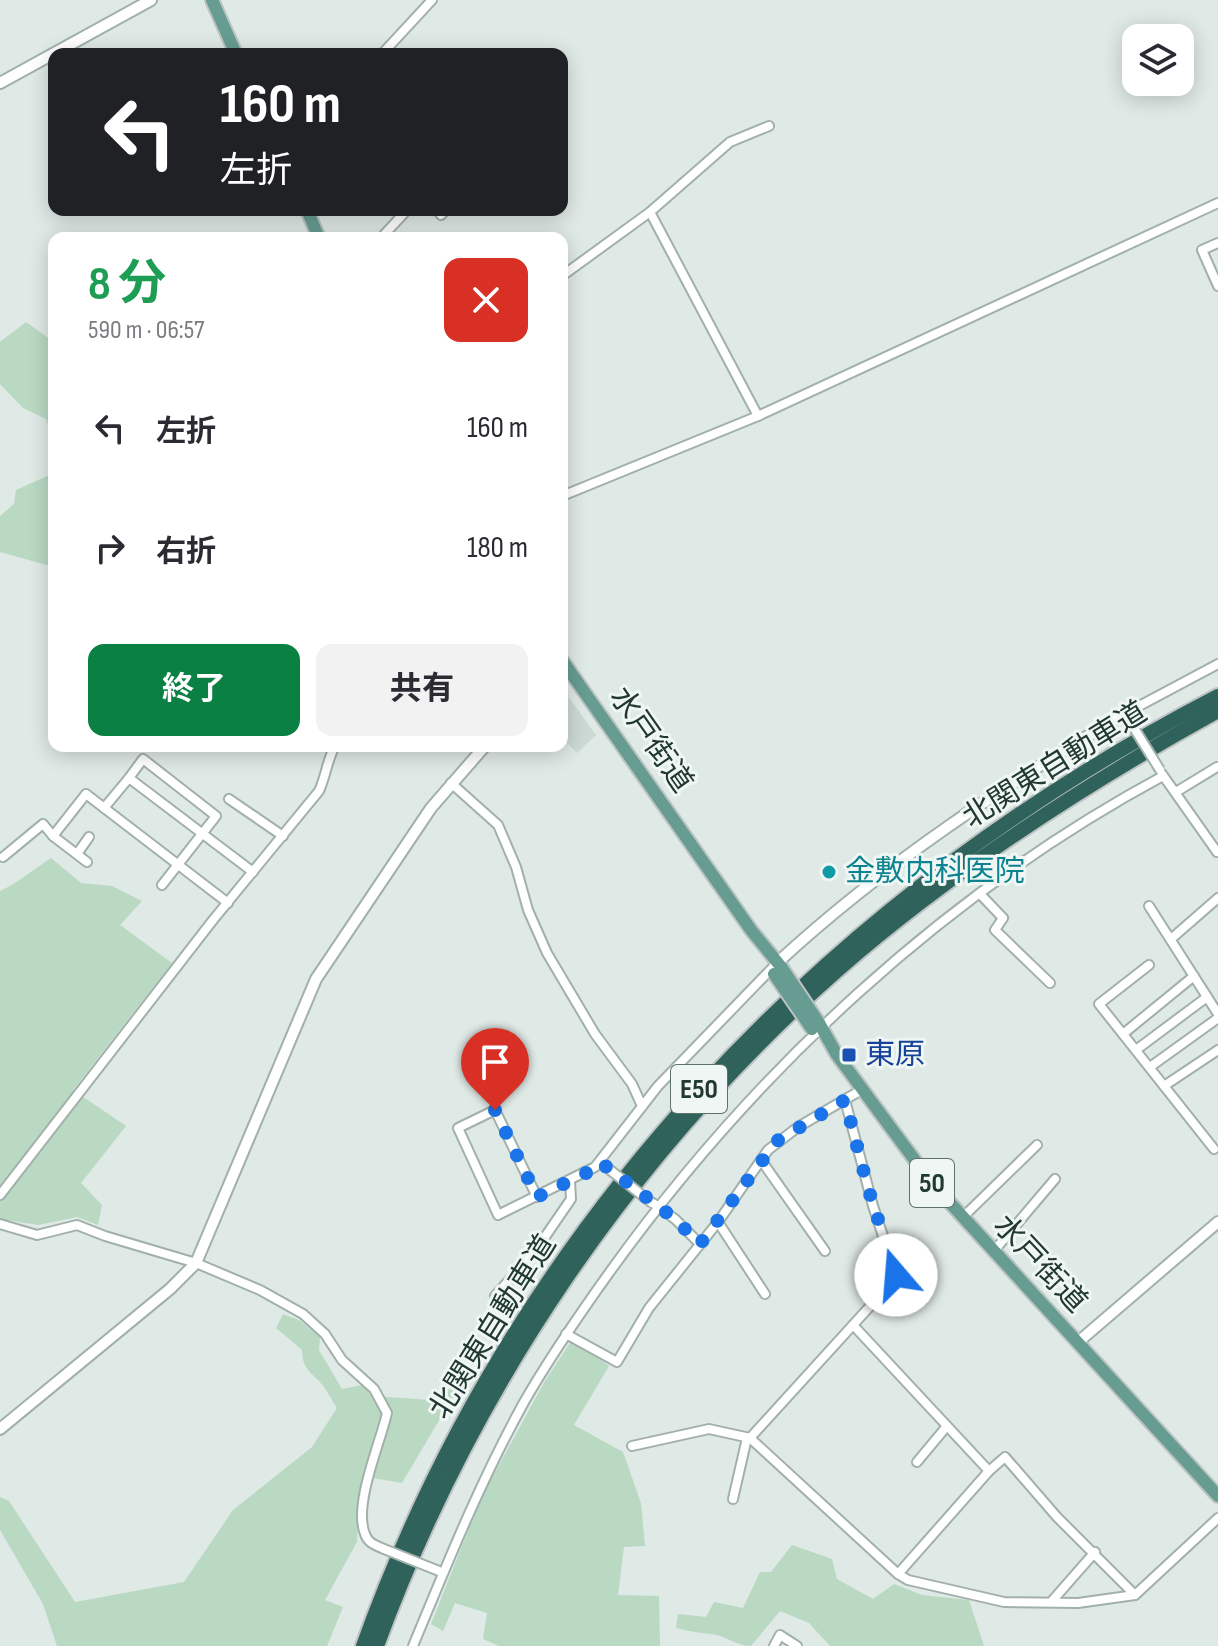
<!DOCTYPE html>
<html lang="ja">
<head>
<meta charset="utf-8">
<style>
  body { margin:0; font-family:"Sofia Sans Condensed","Noto Sans JP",sans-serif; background:#f2f2f3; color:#2b2b33; height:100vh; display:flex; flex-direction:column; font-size:30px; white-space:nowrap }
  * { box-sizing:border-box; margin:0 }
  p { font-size:26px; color:#7c7c81 }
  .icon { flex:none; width:44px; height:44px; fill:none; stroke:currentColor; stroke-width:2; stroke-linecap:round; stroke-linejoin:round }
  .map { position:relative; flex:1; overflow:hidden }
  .drawer { position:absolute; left:48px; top:232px; width:520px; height:520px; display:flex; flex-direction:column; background:#fff; border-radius:16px; box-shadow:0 4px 20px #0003 }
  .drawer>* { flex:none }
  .hud { position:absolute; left:48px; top:48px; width:520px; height:168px; border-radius:16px; box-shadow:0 4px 20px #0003; background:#202124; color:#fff; overflow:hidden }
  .tools { position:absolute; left:1122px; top:24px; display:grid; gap:16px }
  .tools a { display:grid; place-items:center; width:72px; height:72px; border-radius:16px; background:#fff; box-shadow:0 4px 20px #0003; font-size:40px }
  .pin { position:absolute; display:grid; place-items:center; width:68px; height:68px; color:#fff; margin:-82px -34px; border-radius:50% 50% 50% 0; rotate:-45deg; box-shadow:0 0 8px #0007 }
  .pin .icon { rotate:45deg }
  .me { position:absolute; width:88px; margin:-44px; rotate:342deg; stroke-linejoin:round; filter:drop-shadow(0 0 6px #0008) }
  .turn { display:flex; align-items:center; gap:28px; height:168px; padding:0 40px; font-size:36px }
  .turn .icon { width:104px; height:104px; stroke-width:2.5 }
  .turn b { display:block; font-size:56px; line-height:68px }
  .round { display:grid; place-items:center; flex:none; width:84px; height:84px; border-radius:16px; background:#f2f2f3 }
  .head { display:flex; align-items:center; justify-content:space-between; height:136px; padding:0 40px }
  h1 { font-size:48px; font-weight:700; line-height:60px; color:#1e9e55 }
  .cta { display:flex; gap:16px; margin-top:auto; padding:16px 40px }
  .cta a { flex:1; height:92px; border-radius:16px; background:#0b8043; color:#fff; font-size:32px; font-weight:700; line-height:92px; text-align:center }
  .cta a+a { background:#f2f2f3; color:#2b2b33 }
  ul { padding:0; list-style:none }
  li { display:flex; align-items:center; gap:24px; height:120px; padding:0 40px }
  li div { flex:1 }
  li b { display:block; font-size:30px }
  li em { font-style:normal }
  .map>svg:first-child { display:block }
  .built { fill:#cdd9d4 }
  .green { fill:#b9d9c3 }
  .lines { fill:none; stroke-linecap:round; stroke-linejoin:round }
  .minor-casing { stroke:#a2b0ac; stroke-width:12 }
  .tertiary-casing { stroke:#a2b0ac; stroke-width:14 }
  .primary-casing { stroke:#bcc3c2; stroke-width:16 }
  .motorway-casing { stroke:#bcc3c2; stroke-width:18 }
  .minor { stroke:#fff; stroke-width:8 }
  .tertiary { stroke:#fff; stroke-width:10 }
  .primary { stroke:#669c91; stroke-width:12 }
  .motorway { stroke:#2f625a; stroke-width:14 }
  .minor-bridge-casing { stroke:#a2b0ac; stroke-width:12; stroke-linecap:butt }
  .primary-bridge-casing { stroke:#bcc3c2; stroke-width:16; stroke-linecap:butt }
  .minor-bridge { stroke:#fff; stroke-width:8 }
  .primary-bridge { stroke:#669c91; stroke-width:12 }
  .route { stroke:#1a73e8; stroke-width:14; stroke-dasharray:0 25.2 }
  .culture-dot { fill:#0f9aa8; stroke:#eff6f3; stroke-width:3 }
  .transit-dot { fill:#1a4fb4; stroke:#eff6f3; stroke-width:3 }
  .labels { text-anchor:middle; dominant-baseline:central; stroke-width:6; stroke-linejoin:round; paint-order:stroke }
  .shield { fill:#eff6f3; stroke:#5f716d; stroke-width:2 }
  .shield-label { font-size:28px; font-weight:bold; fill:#213833 }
  .street-label { font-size:30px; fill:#213833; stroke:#eff6f3 }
  .culture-label { font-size:30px; fill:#0d838f; stroke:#eff6f3; text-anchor:start }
  .transit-label { font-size:30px; fill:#164399; stroke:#eff6f3; text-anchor:start }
</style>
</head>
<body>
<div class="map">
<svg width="1218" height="1646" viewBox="0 0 1218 1646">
  <rect width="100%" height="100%" fill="#dfe9e5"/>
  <!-- built -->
  <polygon class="built" points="562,688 596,735 577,753 562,737"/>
  <!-- green -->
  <g class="green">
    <polygon points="26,322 54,342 54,442 46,419 23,408 0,384 0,342"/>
    <polygon points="54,473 54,567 0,552 0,516 14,504 16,490"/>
    <polygon points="51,858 81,883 112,886 142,901 120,925 172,963 73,1090 126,1126 81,1183 102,1205 98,1225 77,1217 38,1225 0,1219 0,891 12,885"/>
    <path d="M283,1314l16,6 21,17 -1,13 23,39 20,-4 11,11 57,4 31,-17 -59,100 -35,-6 -9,36 -1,29 -32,58 18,7 -16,39h-270l-14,-42 -43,-74v-33l9,4 66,101 109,-20 49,-72 79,-63 25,-39c-6,-9 -12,-22 -20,-29 -10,-9 -15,-15 -15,-29l-26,-22z"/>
    <polygon points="572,1340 609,1366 574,1425 623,1452 641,1503 645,1546 624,1547 618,1595 659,1596 660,1646 499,1646 483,1639 487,1613 455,1603 443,1631 431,1624 482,1496 545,1381"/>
    <path d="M792,1545l40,14 5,20 36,20 21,-15 28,11 47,5 15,46h-154l-21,-23 -29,-12 -29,35c-15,0 -26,-11 -40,-12 -12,-1 -23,-3 -35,-6l2,-14 28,3 8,-15 29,6 17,-36h11z"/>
  </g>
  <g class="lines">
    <!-- minor casing -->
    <g class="minor-casing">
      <g id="minor">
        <polyline points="382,54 432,0"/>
        <polyline points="437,210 441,215 446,210"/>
        <polyline points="650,212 758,416"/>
        <polyline points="381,238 407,210"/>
        <polyline points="1218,243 1202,250 1218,286"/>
        <polyline points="562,276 650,212 730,142 769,126"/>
        <polyline points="562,496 758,416 1218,203"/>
        <polyline points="1127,716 1126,713 1218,664"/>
        <polyline points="1162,774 1217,852"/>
        <polyline points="129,778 143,759 216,816 162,885"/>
        <polyline points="451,783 498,825 516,867 528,910 547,953 595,1034 632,1084 642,1106"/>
        <polyline points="1176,792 1217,767"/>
        <polyline points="229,799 283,836"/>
        <polyline points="104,808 129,778 253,872"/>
        <polyline points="53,836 86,794 228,903"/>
        <polyline points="77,854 89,837"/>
        <polyline points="3,857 43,824 53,836 87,862"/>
        <polyline points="980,894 1003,918 995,930 1050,983"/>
        <polyline points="1149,906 1218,1014"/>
        <polyline points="1171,939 1218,898"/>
        <polyline points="1149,965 1099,1004 1214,1149"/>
        <polyline points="1123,1034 1194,976"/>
        <polyline points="1136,1050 1207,997"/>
        <polyline points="1150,1067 1218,1018"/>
        <polyline points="1164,1086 1218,1050"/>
        <polyline points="761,1160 825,1251"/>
        <path d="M0,1195l213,-275 106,-129c7,-15 8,-31 16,-45"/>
        <polyline points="537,1197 495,1110 458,1128 498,1215 595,1167 658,1086 777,963"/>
        <polyline points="653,1203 675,1219 700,1244"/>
        <polyline points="962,1218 1037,1145"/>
        <polyline points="718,1222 765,1294"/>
        <path d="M0,1224l37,11 40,-10 28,11 91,27 64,27 43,24 22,20 17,26 32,29 13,24c-7,31 -34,92 -22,121 3,9 10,11 19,15"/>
        <polyline points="993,1252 1055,1179"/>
        <polyline points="502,1308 495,1296 536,1250 571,1199 570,1181"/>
        <polyline points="853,1325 989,1471"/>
        <polyline points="566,1334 617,1362 649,1308 718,1222 768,1150 798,1127 863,1089"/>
        <polyline points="750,1438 893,1281 896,1275 873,1206 845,1100"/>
        <polyline points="632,1446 709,1429 750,1438 898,1574 908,1580 1004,1602 1078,1603 1135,1595 1218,1518"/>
        <polyline points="917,1462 947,1426"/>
        <polyline points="733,1499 747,1438"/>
        <polyline points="898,1574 989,1471 1005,1457 1057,1517 1135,1595"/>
        <polyline points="1052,1601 1095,1552"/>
        <path d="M413,1646c34,-82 67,-164 110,-242 26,-46 56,-89 86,-131 145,-202 335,-379 554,-497"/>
        <polyline points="774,1646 780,1635 797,1646"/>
      </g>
    </g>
    <!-- tertiary casing -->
    <g class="tertiary-casing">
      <g id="tertiary">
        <polyline points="0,83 151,0"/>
        <path d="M777,963c106,-98 226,-177 349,-250"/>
        <polyline points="1077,1343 1218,1222"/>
        <polyline points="0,1429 170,1289 196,1263 316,979 431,808 485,746"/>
      </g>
    </g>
    <!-- primary casing -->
    <g class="primary-casing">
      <g id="primary">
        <polyline points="212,0 236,54"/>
        <polyline points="307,210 319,238"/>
        <polyline points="562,660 751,930 782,968"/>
        <polyline points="819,1023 837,1055 931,1182 1218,1496"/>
      </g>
    </g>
    <!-- motorway casing -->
    <g class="motorway-casing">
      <g id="motorway">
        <path d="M363,1646c151,-420 462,-746 855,-950"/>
        <path d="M377,1646c95,-259 255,-495 462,-677 116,-101 245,-184 379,-258"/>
      </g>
    </g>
    <!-- minor -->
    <use href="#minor" class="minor"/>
    <!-- tertiary -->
    <use href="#tertiary" class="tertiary"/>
    <!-- primary -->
    <use href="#primary" class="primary"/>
    <!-- motorway -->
    <use href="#motorway" class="motorway"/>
    <!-- minor-bridge casing -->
    <g class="minor-bridge-casing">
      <g id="minor-bridge">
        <polyline points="1129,720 1160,770"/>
        <polyline points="605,1166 652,1203"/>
        <polyline points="384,1549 439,1571"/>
      </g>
    </g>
    <!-- primary-bridge casing -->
    <g class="primary-bridge-casing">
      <g id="primary-bridge">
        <polyline points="782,968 819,1023"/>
        <polyline points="774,974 812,1029"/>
      </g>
    </g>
    <!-- minor-bridge -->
    <use href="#minor-bridge" class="minor-bridge"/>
    <!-- primary-bridge -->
    <use href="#primary-bridge" class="primary-bridge"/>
  </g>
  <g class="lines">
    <!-- route -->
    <polyline class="route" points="495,1110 537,1197 588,1172 600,1162 675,1219 700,1244 777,1141 845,1100 868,1188 896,1275"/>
  </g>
  <!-- markers -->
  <circle class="culture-dot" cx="829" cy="872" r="8"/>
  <rect class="transit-dot" x="841" y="1047" width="16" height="16" rx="4"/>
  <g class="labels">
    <!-- shield labels -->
    <g class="shield">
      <rect x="671" y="1065" width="56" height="48" rx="6"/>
      <rect x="910" y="1159" width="44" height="48" rx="6"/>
    </g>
    <g class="shield-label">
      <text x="699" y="1089">E50</text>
      <text x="932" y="1183">50</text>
    </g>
    <!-- street labels -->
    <g class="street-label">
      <text transform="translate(651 740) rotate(55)">水戸街道</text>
      <text transform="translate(1055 765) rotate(-32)">北関東自動車道</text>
      <text transform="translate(1040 1264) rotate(47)">水戸街道</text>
      <text transform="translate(493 1327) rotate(-58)">北関東自動車道</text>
    </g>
    <!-- culture labels -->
    <g class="culture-label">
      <text x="845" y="872">金敷内科医院</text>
    </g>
    <!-- transit labels -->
    <g class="transit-label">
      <text x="865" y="1055">東原</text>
    </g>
  </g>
</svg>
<div class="tools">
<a><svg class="icon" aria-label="layers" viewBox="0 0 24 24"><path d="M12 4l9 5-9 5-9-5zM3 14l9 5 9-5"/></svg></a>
</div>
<div class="pin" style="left:495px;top:1110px;background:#d93025"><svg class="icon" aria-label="arrive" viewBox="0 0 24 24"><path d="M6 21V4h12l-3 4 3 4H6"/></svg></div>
<svg class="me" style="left:896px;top:1275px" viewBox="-20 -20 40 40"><circle r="19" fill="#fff"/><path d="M0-13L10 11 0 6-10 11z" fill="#1a73e8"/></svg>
<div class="hud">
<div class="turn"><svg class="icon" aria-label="left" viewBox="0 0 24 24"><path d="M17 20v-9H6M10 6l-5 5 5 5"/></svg><div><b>160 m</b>左折</div></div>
</div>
<section class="drawer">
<div class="head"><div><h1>8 分</h1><p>590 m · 06:57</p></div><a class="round" style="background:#d93025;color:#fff"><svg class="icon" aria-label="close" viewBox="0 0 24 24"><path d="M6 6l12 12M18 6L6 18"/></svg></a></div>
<ul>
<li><svg class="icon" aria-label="left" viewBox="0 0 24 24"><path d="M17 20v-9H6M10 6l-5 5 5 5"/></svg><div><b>左折</b></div><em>160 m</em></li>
<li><svg class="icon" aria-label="right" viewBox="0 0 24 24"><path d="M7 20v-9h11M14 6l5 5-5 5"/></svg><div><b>右折</b></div><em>180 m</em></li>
</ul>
<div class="cta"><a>終了</a><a>共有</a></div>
</section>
</div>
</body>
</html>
